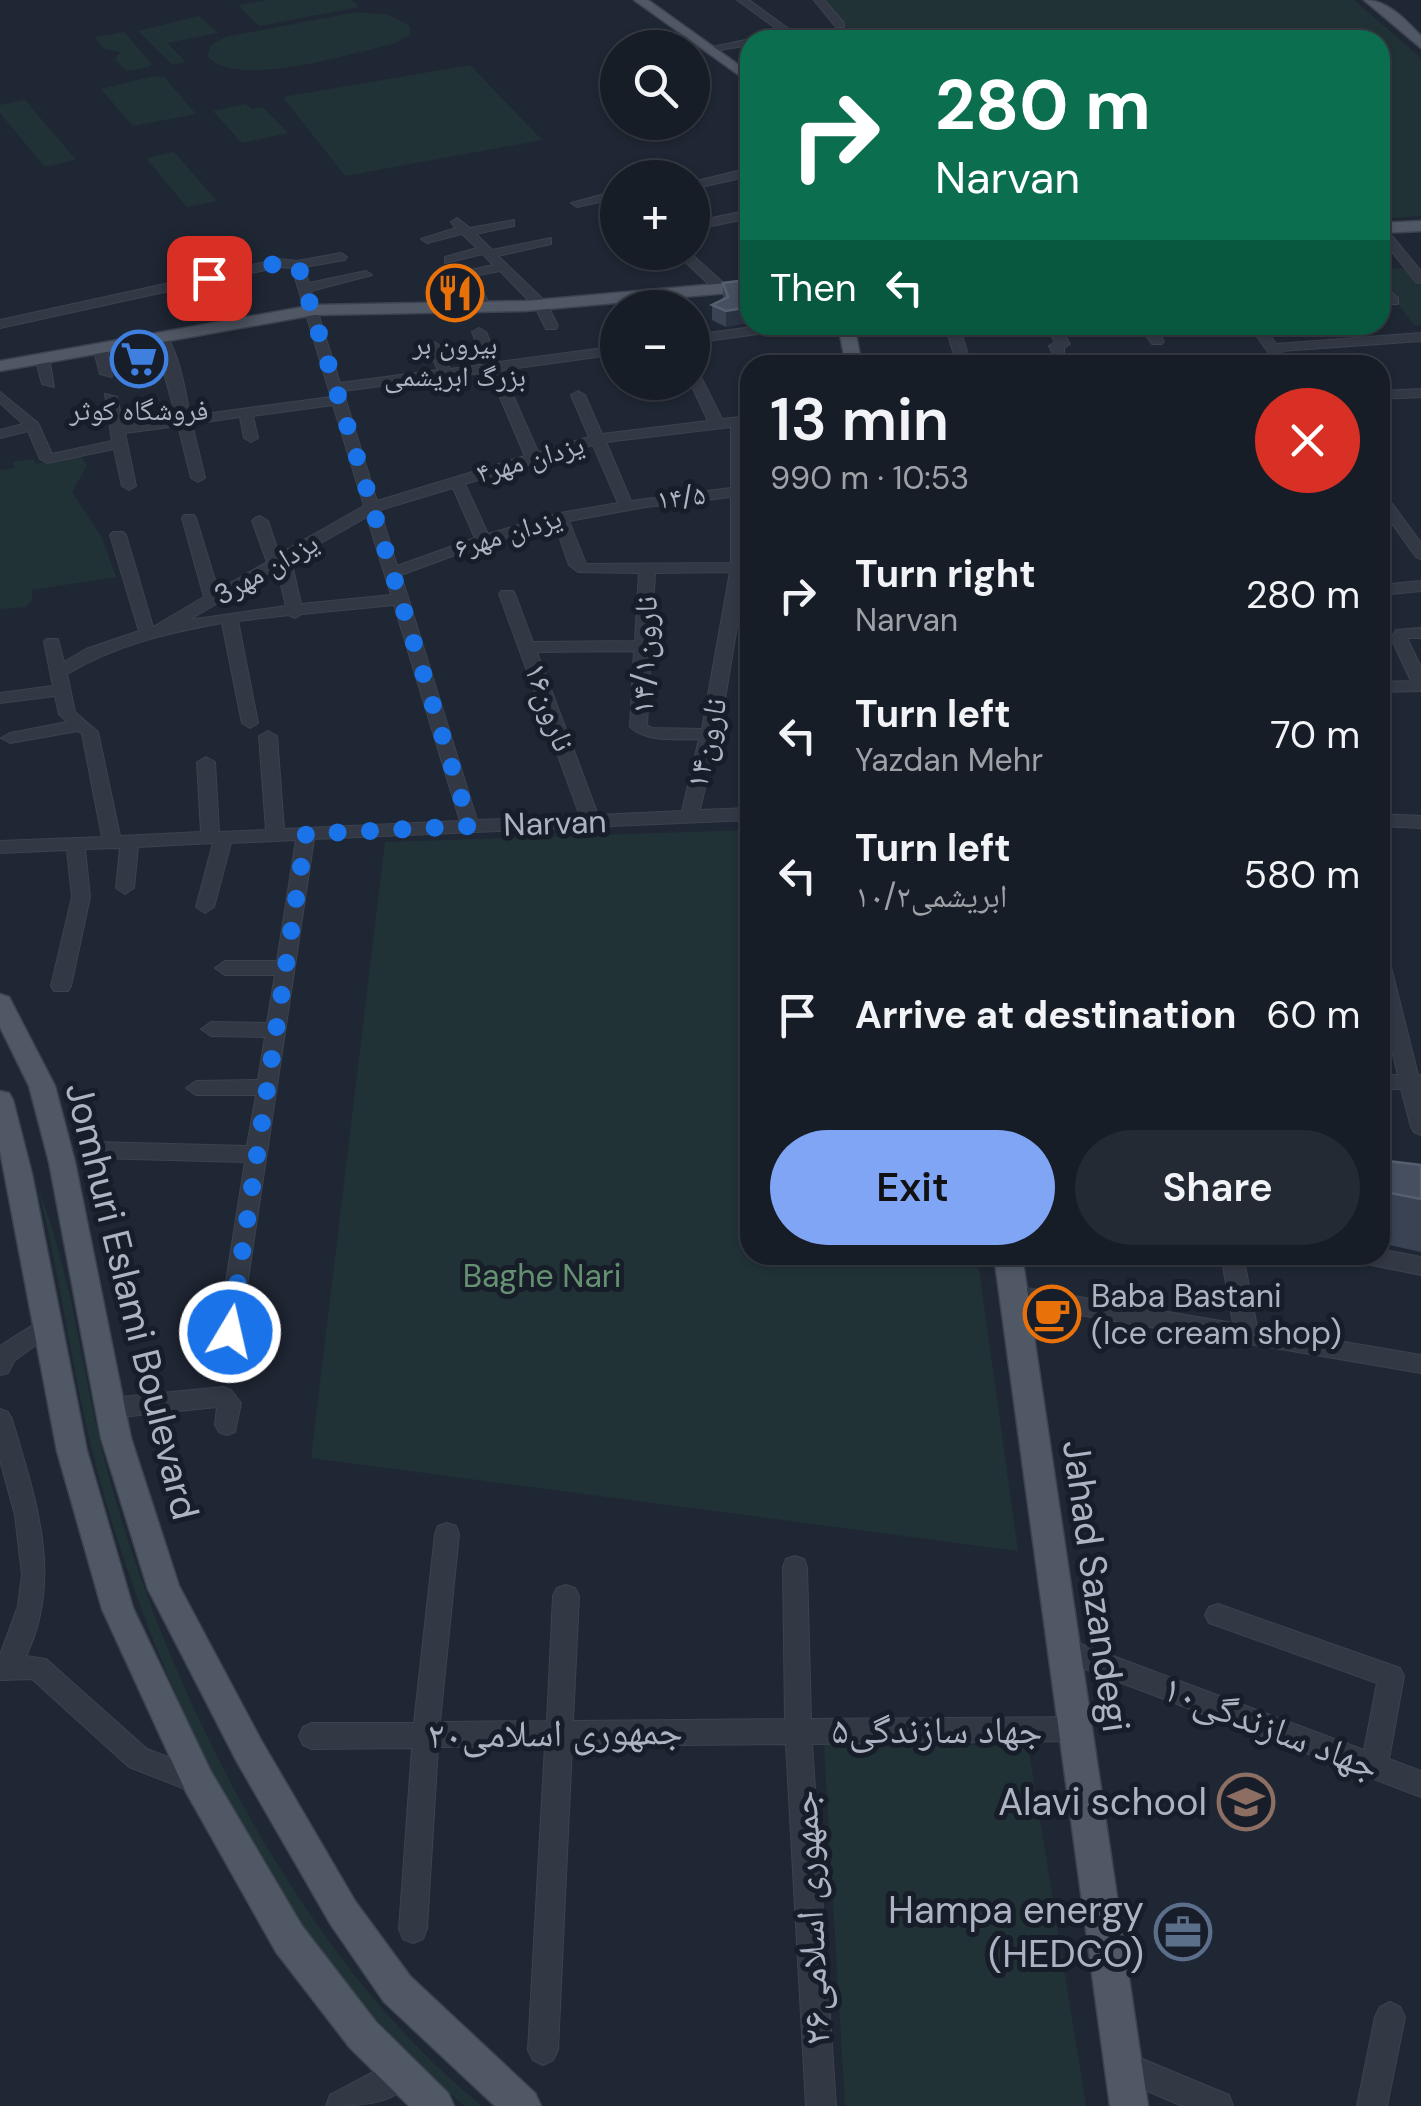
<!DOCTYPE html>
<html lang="en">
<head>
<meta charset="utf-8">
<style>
  body { margin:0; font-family:"DM Sans","Noto Naskh Arabic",sans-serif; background:#242a33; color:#f1f3f6; height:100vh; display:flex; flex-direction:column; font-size:38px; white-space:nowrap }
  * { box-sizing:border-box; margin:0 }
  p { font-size:32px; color:#9ea2a7 }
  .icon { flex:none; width:55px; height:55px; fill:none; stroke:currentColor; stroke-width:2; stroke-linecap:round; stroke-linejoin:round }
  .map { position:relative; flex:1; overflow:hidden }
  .panel { position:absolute; left:740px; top:355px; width:650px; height:910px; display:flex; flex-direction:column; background:#171d27; border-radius:30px; box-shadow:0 2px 8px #0004,0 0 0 2px #363b44 }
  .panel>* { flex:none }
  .banner { position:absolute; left:740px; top:30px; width:650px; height:305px; border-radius:30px; box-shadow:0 2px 8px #0004,0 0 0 2px #363b44; background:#0b6e4f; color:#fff; overflow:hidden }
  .controls { position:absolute; left:600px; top:30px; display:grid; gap:20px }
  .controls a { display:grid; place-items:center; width:110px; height:110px; border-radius:50%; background:#171d27; box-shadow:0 2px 8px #0004,0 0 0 2px #363b44; font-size:50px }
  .pin { position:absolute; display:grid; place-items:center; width:85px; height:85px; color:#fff; margin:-42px; border-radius:20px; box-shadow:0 5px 15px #0006 }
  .me { position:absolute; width:110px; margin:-55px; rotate:9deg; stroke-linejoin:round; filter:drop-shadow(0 0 8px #0008) }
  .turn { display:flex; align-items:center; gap:35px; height:210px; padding:0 30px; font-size:45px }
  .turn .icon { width:130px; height:130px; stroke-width:2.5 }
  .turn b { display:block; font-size:70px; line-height:85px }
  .then { display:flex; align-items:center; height:95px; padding:0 30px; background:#0003; gap:20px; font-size:38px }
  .round { display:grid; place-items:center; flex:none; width:105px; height:105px; border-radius:52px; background:#242a33 }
  .summary { display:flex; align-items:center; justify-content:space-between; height:170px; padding:0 30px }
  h1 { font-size:60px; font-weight:600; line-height:75px }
  .cta { display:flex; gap:20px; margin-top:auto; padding:20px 30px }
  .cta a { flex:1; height:115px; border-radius:60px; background:#7fa5f4; color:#111; font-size:40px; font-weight:600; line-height:115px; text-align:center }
  .cta a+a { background:#242a33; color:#f1f3f6 }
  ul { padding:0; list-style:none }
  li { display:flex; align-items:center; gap:30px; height:140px; padding:0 30px }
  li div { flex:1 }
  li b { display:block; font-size:38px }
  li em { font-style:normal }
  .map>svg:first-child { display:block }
  .green { fill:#213236 }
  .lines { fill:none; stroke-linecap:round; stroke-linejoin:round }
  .minor-casing { stroke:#3c424f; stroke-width:2 }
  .major-casing { stroke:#3c424f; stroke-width:3 }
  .minor { fill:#323945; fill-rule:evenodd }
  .major { fill:#505865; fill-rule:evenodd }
  .wall { fill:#3a4353 }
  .shaded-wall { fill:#2a3342 }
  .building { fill:#464f5f; stroke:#565f6f; stroke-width:2.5 }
  .route { stroke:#1a73e8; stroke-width:18; stroke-dasharray:0 32.4 }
  .labels { text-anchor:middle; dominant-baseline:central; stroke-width:10; stroke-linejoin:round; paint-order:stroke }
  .far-poi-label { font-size:28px; fill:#acb3c2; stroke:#181e29 }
  .far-street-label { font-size:28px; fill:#acb3c2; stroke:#181e29 }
  .street-label { font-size:32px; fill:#acb3c2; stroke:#181e29 }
  .park-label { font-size:32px; fill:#659172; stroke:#181e29 }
  .poi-label { font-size:32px; fill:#acb3c2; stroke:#181e29; text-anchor:start }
  .near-street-label { font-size:38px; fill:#acb3c2; stroke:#181e29 }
  .near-poi-label { font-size:38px; fill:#acb3c2; stroke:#181e29; text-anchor:end }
</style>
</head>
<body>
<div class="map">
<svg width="1421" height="2106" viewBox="0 0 1421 2106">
  <rect width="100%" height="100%" fill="#1f2734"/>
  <!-- green -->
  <g class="green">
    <polygon points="268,0 351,0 359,7 259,26 238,5"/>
    <polygon points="822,0 1354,0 1421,58 1421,216 1380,219 1380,40 857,40"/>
    <path d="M357,12l32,3 21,11v9l-17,9c-42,9 -156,46 -186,12l4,-11 14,-8z"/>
    <polygon points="199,16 218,33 167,43 186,62 173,65 138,31"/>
    <polygon points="124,32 152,64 149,67 126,71 115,59 121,52 104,49 95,37"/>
    <polygon points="470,65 542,140 345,176 283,97"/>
    <polygon points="154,76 164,77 196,114 133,126 101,89"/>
    <polygon points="25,100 76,160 45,167 0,113 0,105"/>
    <polygon points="246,104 251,109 263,107 288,133 242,143 213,111"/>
    <polygon points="174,152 217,201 187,207 146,158"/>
    <polygon points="1405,268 1421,286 1421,325 1414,325 1380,280 1380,269"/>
    <polygon points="80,455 87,465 72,492 102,538 116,577 32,590 32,600 26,607 0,609 0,470 15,468 13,462 33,459 36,464"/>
    <polygon points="750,830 750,1255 977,1255 1018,1551 311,1458 385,842"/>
    <path d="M39,1191c35,90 43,186 68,279 60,223 194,489 375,636h-17c-178,-143 -309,-416 -367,-633 -25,-93 -36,-189 -59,-282z"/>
    <polygon points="824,1745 1028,1745 1086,2106 845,2106"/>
  </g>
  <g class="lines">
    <!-- minor casing -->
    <g class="minor-casing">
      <g id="minor">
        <polygon points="737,0 749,0 804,40 792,40"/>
        <polygon points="814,0 824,0 844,23 844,27 836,27"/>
        <polygon points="750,39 754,40 750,40 750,45 708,52 703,49"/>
        <polygon points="750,168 750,176 692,189 692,182"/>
        <polygon points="616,191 618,198 577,207 571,203"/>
        <polygon points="750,210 750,218 692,230 692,222"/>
        <polygon points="457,218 470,228 514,220 514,226 476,234 492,250 551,238 551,244 498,256 546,302 558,326 556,329 546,329 535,307 500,271 462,278 462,272 493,265 483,254 445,263 445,257 477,248 462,234 427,243 421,239 456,228 451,222"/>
        <polygon points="1384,236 1392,236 1421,271 1421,283 1416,282 1384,242"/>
        <polygon points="675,252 689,252 728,287 728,293 718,293"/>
        <path d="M341,253l6,4 -2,3 -41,7 5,16 57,-12 6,4 -61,16 29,92 98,-13 -11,-24 7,-4 7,4 9,23 36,-5 -14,-32 7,-4 7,4 13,30 119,-16v8l-116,16 36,82 51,-15 -18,-42 7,-4 7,4 17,39 106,-13 -18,-39h2v-13l7,4 23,46 28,-3v8l-5,1 2,137 3,1v8l-4,1 -21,127 -25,111 50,-2v12l-436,19 -74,493 -3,7 -8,2 -8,-2 -3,-7 27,-170 -150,-4 -7,-2 -3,-6 3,-6 7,-2 152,4 9,-51h-60l-10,-7 10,-7 62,-1 7,-43 -54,-1 -10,-7 10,-7 56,1 8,-48h-50l-10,-7 10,-7h52l19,-121 -65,3 -17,64 -9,6 -9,-6 17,-64 -75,4 -4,41 -9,6 -9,-6 4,-40 -35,1 5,48 -19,89 -3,5h-14l-3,-5 21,-89 -5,-47 -67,3v-12l102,-4 -20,-103 -4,-3 -68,12 -9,-5 9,-5 57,-11 -8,-8 -4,-18 -55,7v-10l53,-7 -9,-44 2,-3h12l6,23 22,-13 53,-18 -29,-96 3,-3h10l3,3 27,92 51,-30 -22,-79 2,-3h10l2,3 22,72 49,-28 -15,-41 3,-3 5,-2 8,5 11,33 85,-48 -31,-101 -80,11 5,22 -7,4 -7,-4 -4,-21 -48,7 13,54 -7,4 -7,-4 -13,-52 -53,7 11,53 -7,4 -7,-4 -8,-37 -67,14 -7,-4 -12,-28 -28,7v-8l23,-6 -23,-21v-11l38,31 14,31 60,-13 -7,-47 12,3 6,27 53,-7 -22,-81 7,-4c17,10 25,63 29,84l141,-19 -39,-129 -13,-1 -279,61v-8l279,-61 18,2zM489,372l36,84 -148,45 -34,-110zM731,427v61l-100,13 -25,-59zM593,445l25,58 -58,10 -72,21 -23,-50zM453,488l22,50 -78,28 -17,-56zM731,497v66l-145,1 -17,-43 77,-14zM367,517l24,78 -90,9 -10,-44zM555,525l14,40 9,7 61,1 -4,68 -102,1 -18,-48 -2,-3h-12l-2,3 81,222 -103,4 -76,-245 84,-31zM277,568l9,38 -97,14zM730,572l-28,157 -50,-1 -5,-3 8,-152zM394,605l66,216 -176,8 -7,-93 -9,-5 -9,5 7,94 -47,2 -4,-70 -9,-5 -9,5 4,70 -81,4 -22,-104 -23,-20 -8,-38c49,-29 100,-41 155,-51l20,100 8,5 8,-5 -20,-102 51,-6 6,3 7,-4zM634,651l-4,76c18,16 45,12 69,12l-17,72 -84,4 -61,-163z"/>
        <polygon points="1380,282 1398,298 1398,304 1388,304 1380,294"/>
        <polygon points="475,286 480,287 491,307 489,310 477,307 469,290"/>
        <polygon points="767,325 803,325 796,329 692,343 692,335"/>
        <polygon points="945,325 959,325 971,365 957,365"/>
        <polygon points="1045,325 1059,325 1070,344 1064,348 1064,355 1052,352 1049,346 1055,342"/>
        <polygon points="1139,325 1153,325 1164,341 1162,344 1152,344"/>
        <polygon points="1249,325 1263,325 1276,344 1421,333 1421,341 1281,351 1291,365 1277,365"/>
        <polygon points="100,343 107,347 112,377 100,374 93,347"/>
        <polygon points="42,353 49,357 54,387 42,384 35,357"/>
        <polygon points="1146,359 1151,360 1154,365 1140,365 1141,360"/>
        <polygon points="1421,389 1421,397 1380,399 1380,391"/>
        <polygon points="1380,493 1385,494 1421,543 1421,559 1416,557 1380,507"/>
        <polygon points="1421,581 1421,591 1380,595 1380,585"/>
        <polygon points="1421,628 1421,638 1407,638 1421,667 1421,691 1380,692 1380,682 1411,681 1391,638 1396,630"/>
        <polygon points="1380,814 1421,816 1421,828 1380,826"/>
        <polygon points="1380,956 1390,963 1418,1075 1421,1075 1421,1135 1414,1132 1411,1127 1401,1089 1380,1089 1380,1075 1398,1075 1380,1002"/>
        <polygon points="1380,1249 1421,1257 1421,1275 1367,1264 1359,1261 1356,1255 1380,1255"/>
        <polygon points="1221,1255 1243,1255 1257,1327 1421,1355 1421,1373 1015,1304 1007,1301 1004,1295 1007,1289 1015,1286 1233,1323"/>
        <polygon points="47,1316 55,1319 58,1325 55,1331 14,1361 8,1373 0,1375 0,1346"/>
        <polygon points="223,1387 231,1390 241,1403 235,1432 227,1435 219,1432 215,1425 217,1407 111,1418 103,1415 99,1408 103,1401 111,1398"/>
        <path d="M0,1409l8,3 4,7c23,79 52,158 14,237l20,3 101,90 60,23 4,9 -4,9 -9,4 -69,-27 -97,-88 -32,1v-25l18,-49 4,-31 -7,-60 -15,-55z"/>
        <polygon points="447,1523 456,1526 459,1534 440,1722 547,1721 553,1596 557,1588 566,1585 575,1588 579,1596 573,1721 785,1719 783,1567 786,1559 795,1556 804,1559 807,1567 811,1719 1076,1717 1085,1720 1089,1729 1085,1738 1076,1741 812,1744 836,2106 806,2106 786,1744 572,1746 558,2050 553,2060 543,2065 533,2060 528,2050 545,1746 438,1747 427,1929 423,1939 413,1943 403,1939 399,1929 412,1748 312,1749 303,1745 299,1736 303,1727 312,1723 414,1723 435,1534 438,1526"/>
        <polygon points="1218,1604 1400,1668 1404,1676 1389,1759 1421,1771 1421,1797 1056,1658 1052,1650 1056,1642 1065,1638 1364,1750 1377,1683 1209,1623 1205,1615 1209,1607"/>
        <polygon points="1390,2002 1400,2007 1405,2017 1387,2106 1357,2106 1375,2017 1380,2007"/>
        <polygon points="1123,2051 1229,2095 1233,2106 1182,2106 1113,2076 1108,2066 1113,2056"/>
        <path d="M400,2058l10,5 5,10c-14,33 -59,33 -89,33l4,-11z"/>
      </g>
    </g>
    <!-- major casing -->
    <g class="major-casing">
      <g id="major">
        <polygon points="634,0 648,0 750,73 750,83"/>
        <path d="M1364,0c24,0 41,19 57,36v12z"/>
        <polygon points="1421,221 1421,231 1380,233 1380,223"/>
        <polygon points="750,281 750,291 525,311 314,315 0,371 0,361 314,305 525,301"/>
        <polygon points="838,325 854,325 862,365 846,365"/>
        <polygon points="0,994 9,997 55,1086 75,1162 131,1438 179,1586 261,1740 355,1901 410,1976 535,2093 541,2106 495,2106 384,2002 331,1925 237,1762 148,1589 101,1438 49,1162 29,1086 0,1027"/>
        <polygon points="0,1091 9,1093 13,1100 32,1174 87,1451 133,1608 210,1770 302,1926 376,2022 448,2093 454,2106 409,2106 350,2048 276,1952 186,1792 102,1609 57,1451 0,1151"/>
        <polygon points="994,1255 1022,1255 1148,2106 1110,2106"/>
      </g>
    </g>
    <!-- minor -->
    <use href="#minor" class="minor"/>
    <!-- major -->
    <use href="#major" class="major"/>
  </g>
  <!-- wall -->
  <g class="wall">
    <polygon points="745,280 726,327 712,320 712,305 723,299 723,283"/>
    <polygon points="1380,1160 1421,1165 1421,1252 1380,1243"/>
  </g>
  <!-- shaded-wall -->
  <polygon class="shaded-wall" points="750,307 750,323 726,327 726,311"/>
  <!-- building -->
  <g class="building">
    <polygon points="745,280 750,290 750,307 726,311 712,305 728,297 723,283"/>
    <polygon points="1380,1160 1421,1165 1421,1199 1380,1191"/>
  </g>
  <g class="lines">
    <!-- route -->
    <polyline class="route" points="209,278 279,263 298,265 470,826 306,834 230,1332"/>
  </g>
  <!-- icons -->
  <defs>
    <g id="restaurant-ring" transform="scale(2.875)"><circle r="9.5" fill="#181e29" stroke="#e8710a" stroke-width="1.5"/><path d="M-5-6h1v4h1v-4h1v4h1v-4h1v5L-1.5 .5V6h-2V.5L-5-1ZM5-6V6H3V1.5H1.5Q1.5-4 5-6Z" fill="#e8710a"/></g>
    <g id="supermarket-ring" transform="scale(2.875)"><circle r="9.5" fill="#181e29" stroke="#3f7fe0" stroke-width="1.5"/><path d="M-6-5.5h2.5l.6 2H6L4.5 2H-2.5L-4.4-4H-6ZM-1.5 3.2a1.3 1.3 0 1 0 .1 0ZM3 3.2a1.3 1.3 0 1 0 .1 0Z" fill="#3f7fe0"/></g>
    <g id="cafe-ring" transform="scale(2.875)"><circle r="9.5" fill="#181e29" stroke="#e8710a" stroke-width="1.5"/><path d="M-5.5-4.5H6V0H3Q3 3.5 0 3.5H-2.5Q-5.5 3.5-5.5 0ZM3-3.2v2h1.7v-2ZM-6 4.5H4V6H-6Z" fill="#e8710a"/></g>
    <g id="school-ring" transform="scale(2.875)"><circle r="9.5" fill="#181e29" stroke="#8d6e63" stroke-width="1.5"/><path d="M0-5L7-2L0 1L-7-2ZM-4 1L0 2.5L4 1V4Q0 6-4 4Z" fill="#8d6e63"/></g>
    <g id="office-ring" transform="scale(2.875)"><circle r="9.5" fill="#181e29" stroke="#5c6f8a" stroke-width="1.5"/><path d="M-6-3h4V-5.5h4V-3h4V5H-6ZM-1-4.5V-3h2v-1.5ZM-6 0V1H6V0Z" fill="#5c6f8a"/></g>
  </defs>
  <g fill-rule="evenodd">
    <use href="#restaurant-ring" x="455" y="293"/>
    <use href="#supermarket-ring" x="139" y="359"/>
    <use href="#cafe-ring" x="1052" y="1314"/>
    <use href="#school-ring" x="1246" y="1802"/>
    <use href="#office-ring" x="1183" y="1932"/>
  </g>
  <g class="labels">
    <!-- far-poi labels -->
    <g class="far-poi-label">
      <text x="455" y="344">بیرون بر<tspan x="455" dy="32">بزرگ ابریشمی</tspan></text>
      <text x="139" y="410">فروشگاه کوثر</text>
    </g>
    <!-- far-street labels -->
    <g class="far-street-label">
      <text transform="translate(530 459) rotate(-16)">یزدان مهر۴</text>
      <text transform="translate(681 497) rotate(-6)">۱۴/۵</text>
      <text transform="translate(508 533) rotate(-17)">یزدان مهر۶</text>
      <text transform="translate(266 569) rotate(-30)">3یزدان مهر</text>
    </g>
    <!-- street labels -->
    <g class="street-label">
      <text transform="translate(644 655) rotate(-88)">۱۴/۱نارون</text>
      <text transform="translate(550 707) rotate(70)">نارون۱۶</text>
      <text transform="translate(706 743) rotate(-77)">نارون۱۴</text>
      <text transform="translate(555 823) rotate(-2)">Narvan</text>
    </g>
    <!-- park labels -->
    <g class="park-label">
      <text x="542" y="1276">Baghe Nari</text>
    </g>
    <!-- poi labels -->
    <g class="poi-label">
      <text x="1091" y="1296">Baba Bastani<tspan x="1091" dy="37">(Ice cream shop)</tspan></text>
    </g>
    <!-- near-street labels -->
    <g class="near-street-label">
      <text transform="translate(132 1301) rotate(76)">Jomhuri Eslami Boulevard</text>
      <text transform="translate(1096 1586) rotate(82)">Jahad Sazandegi</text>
      <text transform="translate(1271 1727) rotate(21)">جهاد سازندگی۱۰</text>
      <text x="937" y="1730">جهاد سازندگی۵</text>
      <text transform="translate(555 1733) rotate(-1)">جمهوری اسلامی۲۰</text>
      <text transform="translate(810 1918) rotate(-93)">جمهوری اسلامی۲۶</text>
    </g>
    <!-- near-poi labels -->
    <g class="near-poi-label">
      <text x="1207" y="1802">Alavi school</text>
      <text x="1144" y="1910">Hampa energy<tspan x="1144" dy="44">(HEDCO)</tspan></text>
    </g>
  </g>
</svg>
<div class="controls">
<a><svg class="icon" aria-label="search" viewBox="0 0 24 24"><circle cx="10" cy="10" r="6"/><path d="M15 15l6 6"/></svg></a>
<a>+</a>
<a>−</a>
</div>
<div class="pin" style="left:209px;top:278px;background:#d93025"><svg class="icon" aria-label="arrive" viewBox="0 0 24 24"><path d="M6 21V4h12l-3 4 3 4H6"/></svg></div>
<svg class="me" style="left:230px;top:1332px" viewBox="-20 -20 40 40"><circle r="17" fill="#1a73e8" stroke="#fff" stroke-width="3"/><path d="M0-11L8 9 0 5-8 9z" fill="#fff"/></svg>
<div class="banner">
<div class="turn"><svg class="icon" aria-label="right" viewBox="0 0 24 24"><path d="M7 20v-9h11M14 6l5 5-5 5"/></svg><div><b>280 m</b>Narvan</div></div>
<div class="then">Then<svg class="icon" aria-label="left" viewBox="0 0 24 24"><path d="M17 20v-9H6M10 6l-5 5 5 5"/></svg></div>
</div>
<section class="panel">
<div class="summary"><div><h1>13 min</h1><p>990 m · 10:53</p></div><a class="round" style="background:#d93025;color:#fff"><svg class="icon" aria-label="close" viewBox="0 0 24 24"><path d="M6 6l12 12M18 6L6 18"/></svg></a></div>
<ul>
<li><svg class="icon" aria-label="right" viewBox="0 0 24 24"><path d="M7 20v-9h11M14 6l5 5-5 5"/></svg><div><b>Turn right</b><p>Narvan</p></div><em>280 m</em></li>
<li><svg class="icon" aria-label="left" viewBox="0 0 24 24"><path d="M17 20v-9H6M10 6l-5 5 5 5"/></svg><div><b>Turn left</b><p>Yazdan Mehr</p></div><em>70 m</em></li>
<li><svg class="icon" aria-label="left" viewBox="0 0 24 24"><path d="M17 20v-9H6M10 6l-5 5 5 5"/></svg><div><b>Turn left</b><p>۱۰/۲ابریشمی</p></div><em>580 m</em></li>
<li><svg class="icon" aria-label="arrive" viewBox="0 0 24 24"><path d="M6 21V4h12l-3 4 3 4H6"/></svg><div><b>Arrive at destination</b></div><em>60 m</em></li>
</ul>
<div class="cta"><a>Exit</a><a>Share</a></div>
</section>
</div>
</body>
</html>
